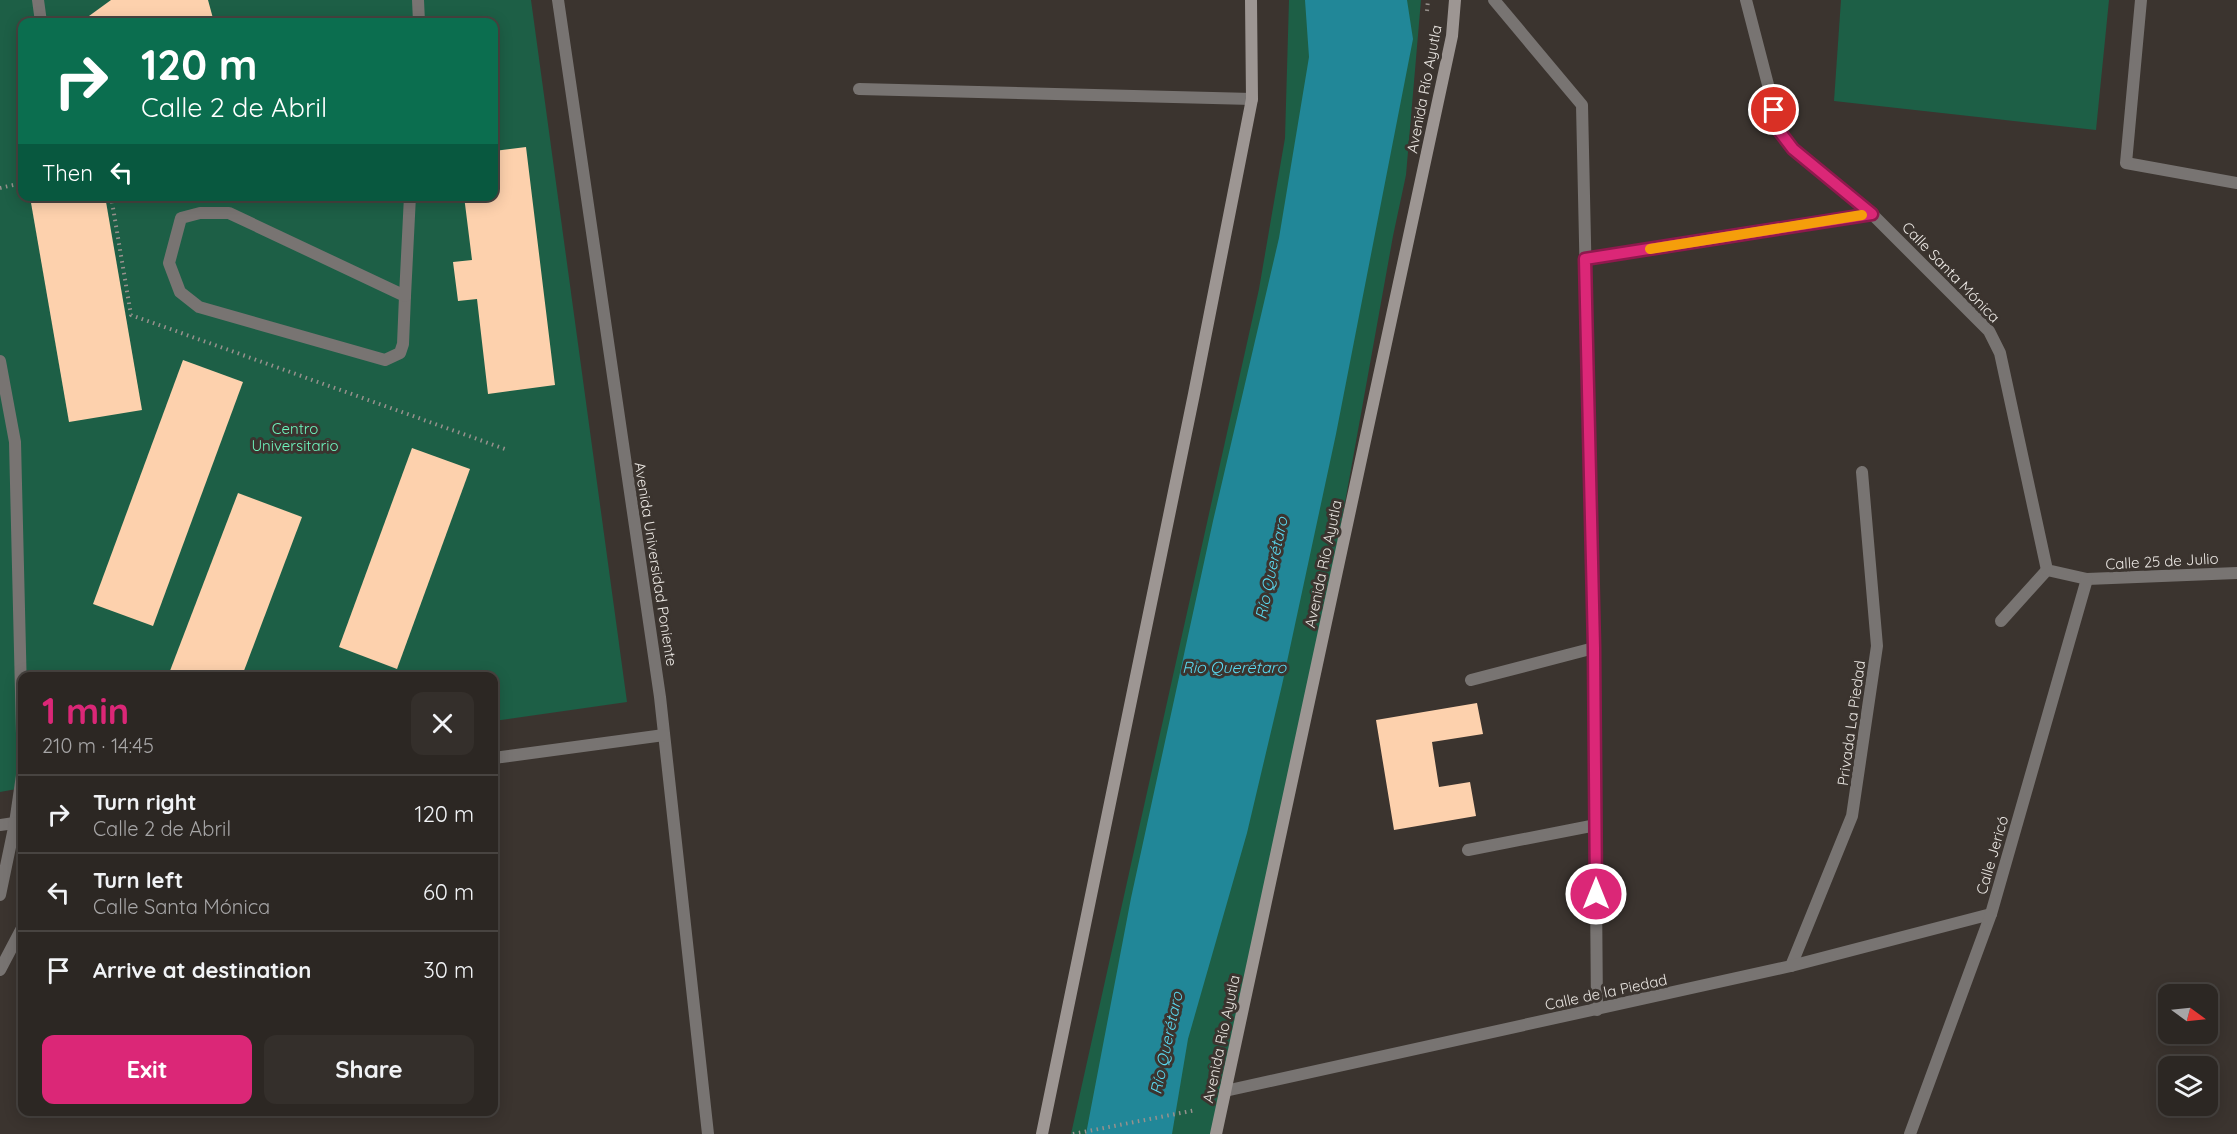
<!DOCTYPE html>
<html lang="en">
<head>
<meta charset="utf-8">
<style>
  body { margin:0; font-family:Quicksand,sans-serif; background:#342f2b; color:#f1f3f6; height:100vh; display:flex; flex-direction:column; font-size:22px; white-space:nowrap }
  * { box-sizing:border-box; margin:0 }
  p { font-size:20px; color:#a6a5a6 }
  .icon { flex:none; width:33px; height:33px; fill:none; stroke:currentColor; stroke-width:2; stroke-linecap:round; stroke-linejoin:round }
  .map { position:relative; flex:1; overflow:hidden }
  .sheet { position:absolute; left:18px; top:672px; width:480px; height:444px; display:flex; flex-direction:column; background:#2c2723; border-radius:12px; box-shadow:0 3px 15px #0003,0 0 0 2px #484441 }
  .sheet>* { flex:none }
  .banner { position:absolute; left:18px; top:18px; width:480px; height:183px; border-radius:12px; box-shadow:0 3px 15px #0003,0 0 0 2px #484441; background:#0b6e4f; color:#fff; overflow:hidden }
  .needle { width:39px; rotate:105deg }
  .fabs { position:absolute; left:2158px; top:984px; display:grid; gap:12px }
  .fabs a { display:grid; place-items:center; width:60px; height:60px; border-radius:12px; background:#2c2723; box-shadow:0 3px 15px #0003,0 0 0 2px #484441; font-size:30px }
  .pin { position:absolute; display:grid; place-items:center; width:51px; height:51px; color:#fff; margin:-26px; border:3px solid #fff; border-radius:50%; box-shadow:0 2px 6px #0007 }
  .me { position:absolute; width:66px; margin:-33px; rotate:0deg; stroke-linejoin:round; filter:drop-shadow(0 0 4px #0008) }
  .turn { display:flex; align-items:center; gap:21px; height:126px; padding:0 24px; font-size:27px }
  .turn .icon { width:78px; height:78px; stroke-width:2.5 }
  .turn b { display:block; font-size:42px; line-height:51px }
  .then { display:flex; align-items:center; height:57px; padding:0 24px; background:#0003; gap:12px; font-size:22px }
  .round { display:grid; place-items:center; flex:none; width:63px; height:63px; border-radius:12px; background:#342f2b }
  .overview { display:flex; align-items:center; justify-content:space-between; height:102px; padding:0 24px }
  h1 { font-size:36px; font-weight:700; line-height:45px; color:#db2777 }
  .action { display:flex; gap:12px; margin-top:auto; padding:12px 24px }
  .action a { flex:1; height:69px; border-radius:12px; background:#db2777; color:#fff; font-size:24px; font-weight:700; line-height:69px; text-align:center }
  .action a+a { background:#342f2b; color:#f1f3f6 }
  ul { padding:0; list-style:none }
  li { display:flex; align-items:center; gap:18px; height:78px; padding:0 24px; border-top:2px solid #484441 }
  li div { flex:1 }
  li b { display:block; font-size:22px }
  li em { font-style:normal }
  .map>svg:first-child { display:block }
  .green { fill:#1d5f46; fill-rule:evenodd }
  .water { fill:#218798 }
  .building { fill:#fdd1ad }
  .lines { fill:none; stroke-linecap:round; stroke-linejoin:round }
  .path { stroke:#97918d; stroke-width:4; stroke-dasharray:1.5 4.5; stroke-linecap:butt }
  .service { stroke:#787472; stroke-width:12 }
  .minor { stroke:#787472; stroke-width:12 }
  .tertiary { stroke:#787472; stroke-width:12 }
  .secondary { stroke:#9d9693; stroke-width:12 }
  .route-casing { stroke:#8e194d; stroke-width:15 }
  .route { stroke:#db2777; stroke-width:10 }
  .slow { stroke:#f59e0b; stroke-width:10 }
  .labels { text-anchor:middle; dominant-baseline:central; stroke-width:6; stroke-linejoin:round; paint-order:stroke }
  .street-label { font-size:15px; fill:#eae6e2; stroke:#3b342f }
  .park-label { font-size:15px; fill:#6ff7bf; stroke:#3b342f }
  .water-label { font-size:16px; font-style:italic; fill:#5bdaf1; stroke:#3b342f }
</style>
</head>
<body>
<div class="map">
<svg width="2237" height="1134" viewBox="0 0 2237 1134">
  <rect width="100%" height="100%" fill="#3b342f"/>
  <!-- green -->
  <g class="green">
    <path d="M0,0h531l96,702 -133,19v-45h-472v112l-22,4zM22,22h472v174h-472z"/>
    <polygon points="1289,0 1421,0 1406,175 1393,236 1335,558 1212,1134 1071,1134 1259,289 1285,138"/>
    <polygon points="1841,0 2109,0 2096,130 1834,101"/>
  </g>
  <!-- water -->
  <polygon class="water" points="1305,0 1407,0 1413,39 1336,434 1282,685 1247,833 1188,1039 1172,1134 1086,1134 1131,898 1213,521 1279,238 1309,57"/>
  <!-- building -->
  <g class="building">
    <polygon points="111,0 208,0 214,22 90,22 89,16"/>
    <polygon points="526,147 555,385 488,394 477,299 458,301 453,262 472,260 464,196 494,196 494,151"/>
    <polygon points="105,196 142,410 69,422 30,197"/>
    <polygon points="183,360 243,382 153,626 93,604"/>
    <polygon points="412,448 470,469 397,669 339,647"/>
    <polygon points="238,493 302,517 242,676 168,676"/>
    <polygon points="1477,703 1483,734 1432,742 1439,787 1470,782 1476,816 1394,830 1376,720"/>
  </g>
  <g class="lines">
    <!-- path -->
    <g class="path">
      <polyline points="1427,11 1428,0"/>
      <polyline points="0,188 22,183"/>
      <polyline points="111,196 131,315 505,449"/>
      <polyline points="1073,1134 1196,1110"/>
    </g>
    <!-- service -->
    <g class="service">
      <polyline points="38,0 41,22"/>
      <polyline points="418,0 419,22"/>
      <polyline points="859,89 1252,99"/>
      <polygon points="200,213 229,213 405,296 403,344 400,353 385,360 199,307 180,292 169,263 181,218"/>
      <polyline points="405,296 410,196"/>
      <polyline points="2001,621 2047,570"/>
    </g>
    <!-- minor -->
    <g class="minor">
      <polyline points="1494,0 1582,105 1594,648 1597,1010"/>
      <polyline points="1746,0 1780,131 1793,149 1872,214 1989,331 2000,353 2047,570 2087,579 2237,573"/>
      <polyline points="2141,0 2126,163 2237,183"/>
      <polyline points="1585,259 1872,214"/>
      <polyline points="0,361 15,442 22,734"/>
      <polyline points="1471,680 1594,648"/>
      <polyline points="15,823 22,775"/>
      <polyline points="0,825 21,822"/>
      <polyline points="1468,850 1596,825"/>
      <polyline points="1791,966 1852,816 1877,646 1862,472"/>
      <polyline points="1225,1091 1791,966 1991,914"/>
      <polyline points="1910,1134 1991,914 2087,579"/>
    </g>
    <!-- tertiary -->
    <g class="tertiary">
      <polyline points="558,0 660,697 708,1134"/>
      <polyline points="494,758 664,735"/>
      <polyline points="0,895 15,823"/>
      <polyline points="0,970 22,928"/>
    </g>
    <!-- secondary -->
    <g class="secondary">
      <polyline points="1042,1134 1194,394 1252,99 1251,0"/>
      <polyline points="1216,1134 1452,36 1455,0"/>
    </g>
  </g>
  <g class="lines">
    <!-- route casing -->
    <g class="route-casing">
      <polyline id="route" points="1596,894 1594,648 1585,259 1872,214 1793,149 1780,132 1774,110"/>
    </g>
    <!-- route -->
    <use href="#route" class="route"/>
    <!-- slow -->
    <polyline class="slow" points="1650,249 1862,215"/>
  </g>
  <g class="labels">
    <!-- street labels -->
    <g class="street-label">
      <text transform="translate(1424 89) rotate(-79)">Avenida Río Ayutla</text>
      <text transform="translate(1951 272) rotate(46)">Calle Santa Mónica</text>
      <text transform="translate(2162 561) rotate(-3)">Calle 25 de Julio</text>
      <text transform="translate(656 564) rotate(81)">Avenida Universidad Poniente</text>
      <text transform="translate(1323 564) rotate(-78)">Avenida Río Ayutla</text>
      <text transform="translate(1851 723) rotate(-82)">Privada La Piedad</text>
      <text transform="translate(1992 855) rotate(-74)">Calle Jericó</text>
      <text transform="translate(1606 992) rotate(-12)">Calle de la Piedad</text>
      <text transform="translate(1221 1039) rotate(-78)">Avenida Río Ayutla</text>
    </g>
    <!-- park labels -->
    <g class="park-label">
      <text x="295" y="428">Centro<tspan x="295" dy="17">Universitario</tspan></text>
    </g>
    <!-- water labels -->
    <g class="water-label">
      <text transform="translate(1271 568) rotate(-78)">Río Querétaro</text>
      <text x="1234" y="667">Rio Querétaro</text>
      <text transform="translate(1166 1043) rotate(-78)">Río Querétaro</text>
    </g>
  </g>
</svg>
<div class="fabs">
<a><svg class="needle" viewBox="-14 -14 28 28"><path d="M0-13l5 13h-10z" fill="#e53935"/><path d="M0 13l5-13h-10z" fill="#a6a5a6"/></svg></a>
<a><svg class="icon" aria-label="layers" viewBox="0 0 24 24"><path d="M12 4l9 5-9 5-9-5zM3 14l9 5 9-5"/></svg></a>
</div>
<div class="pin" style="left:1774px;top:110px;background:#d93025"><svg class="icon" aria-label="arrive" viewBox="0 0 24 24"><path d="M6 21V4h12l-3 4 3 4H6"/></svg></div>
<svg class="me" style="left:1596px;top:894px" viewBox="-20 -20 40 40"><circle r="17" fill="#db2777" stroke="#fff" stroke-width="3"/><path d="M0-11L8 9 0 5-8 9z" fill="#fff"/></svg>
<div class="banner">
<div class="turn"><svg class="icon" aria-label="right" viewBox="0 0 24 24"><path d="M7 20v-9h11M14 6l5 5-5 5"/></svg><div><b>120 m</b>Calle 2 de Abril</div></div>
<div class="then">Then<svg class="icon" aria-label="left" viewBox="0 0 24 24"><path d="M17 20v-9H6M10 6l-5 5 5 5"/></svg></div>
</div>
<section class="sheet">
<div class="overview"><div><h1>1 min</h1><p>210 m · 14:45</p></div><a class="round"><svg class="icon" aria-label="close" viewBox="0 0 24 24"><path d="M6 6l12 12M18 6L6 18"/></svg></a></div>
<ul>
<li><svg class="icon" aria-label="right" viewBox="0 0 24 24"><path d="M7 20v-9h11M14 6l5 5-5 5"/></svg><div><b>Turn right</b><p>Calle 2 de Abril</p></div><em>120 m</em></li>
<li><svg class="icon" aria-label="left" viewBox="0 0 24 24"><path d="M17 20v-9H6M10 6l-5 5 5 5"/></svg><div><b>Turn left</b><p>Calle Santa Mónica</p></div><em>60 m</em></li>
<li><svg class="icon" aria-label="arrive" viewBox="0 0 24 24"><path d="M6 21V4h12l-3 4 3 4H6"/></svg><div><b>Arrive at destination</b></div><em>30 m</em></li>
</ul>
<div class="action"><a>Exit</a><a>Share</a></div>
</section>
</div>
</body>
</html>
